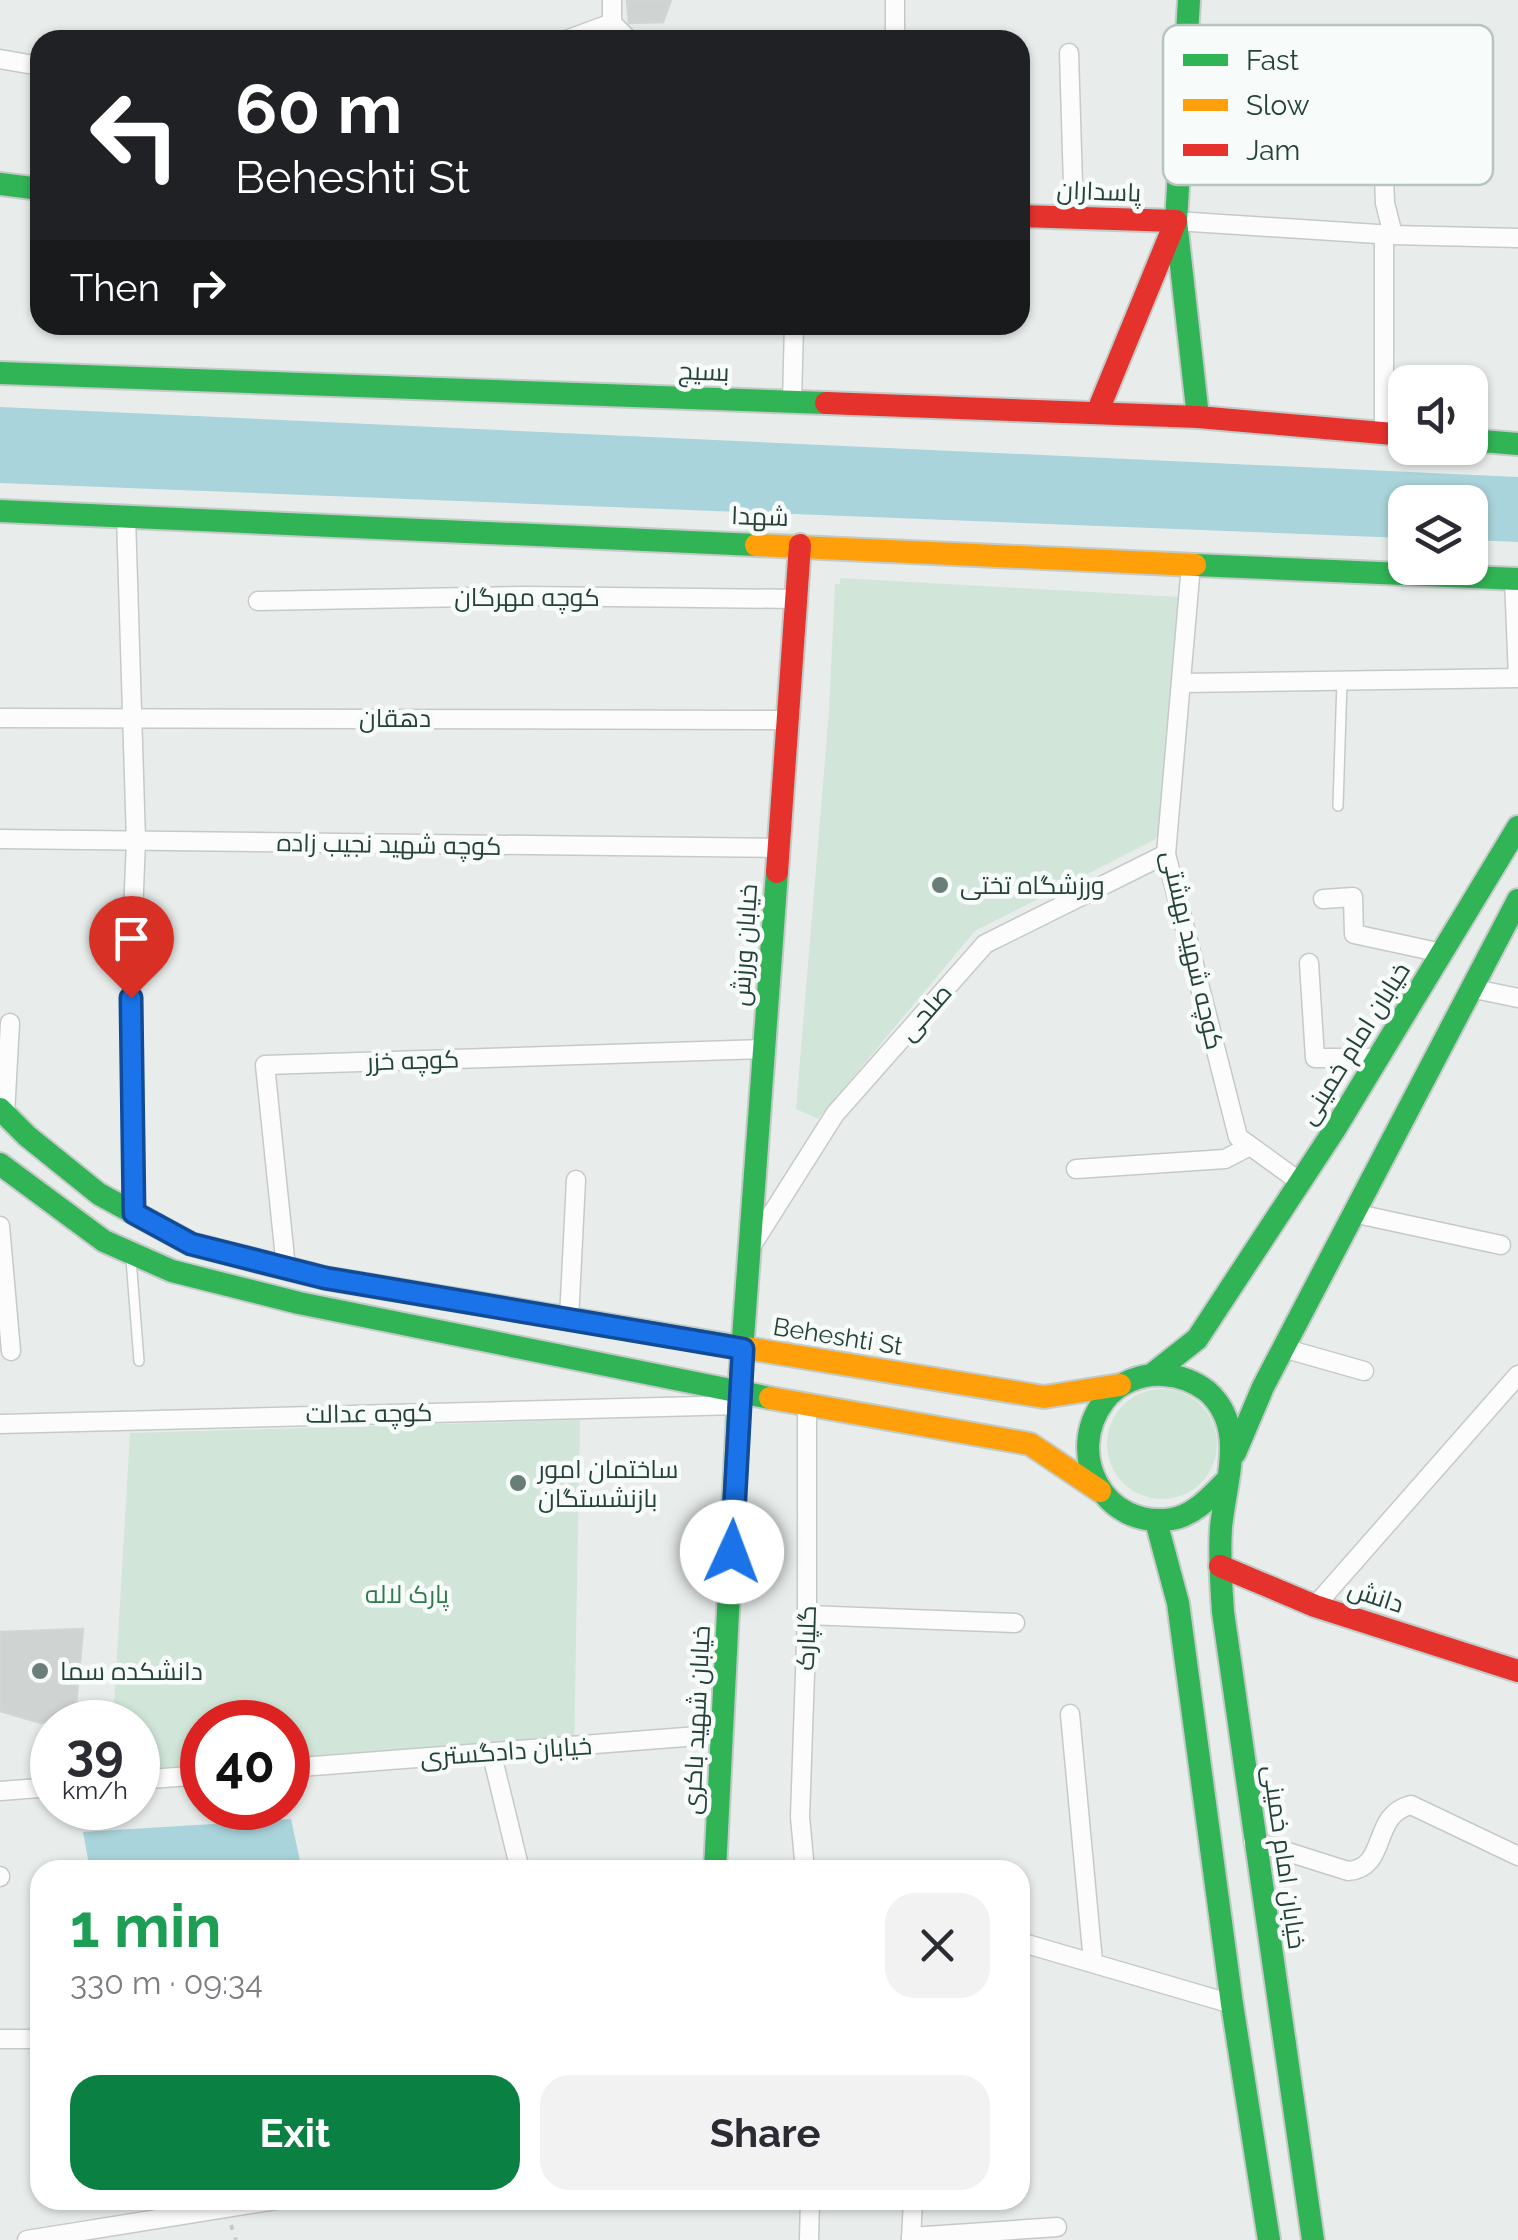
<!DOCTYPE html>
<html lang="en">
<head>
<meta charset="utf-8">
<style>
  body { margin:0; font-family:Raleway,Cairo,sans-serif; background:#f2f2f3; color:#2b2b33; height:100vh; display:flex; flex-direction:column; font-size:38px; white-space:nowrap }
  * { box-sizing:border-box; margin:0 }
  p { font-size:32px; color:#7c7c81 }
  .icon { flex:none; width:55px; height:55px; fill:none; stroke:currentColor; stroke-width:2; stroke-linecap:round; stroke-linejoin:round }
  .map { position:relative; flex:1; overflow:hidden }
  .sheet { position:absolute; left:30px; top:1860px; width:1000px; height:350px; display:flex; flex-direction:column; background:#fff; border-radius:30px; box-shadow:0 2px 8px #0004 }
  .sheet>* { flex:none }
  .hud { position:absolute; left:30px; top:30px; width:1000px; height:305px; border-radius:30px; box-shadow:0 2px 8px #0004; background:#202124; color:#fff; overflow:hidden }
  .controls { position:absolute; left:1388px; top:365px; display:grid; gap:20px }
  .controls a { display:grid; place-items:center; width:100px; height:100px; border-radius:20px; background:#fff; box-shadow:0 2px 8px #0004; font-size:50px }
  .speed { position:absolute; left:30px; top:1700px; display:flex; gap:20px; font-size:50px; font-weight:700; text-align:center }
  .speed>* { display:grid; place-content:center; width:130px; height:130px; border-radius:50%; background:#fff; box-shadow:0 2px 8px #0004; line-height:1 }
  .speed small { font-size:25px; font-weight:400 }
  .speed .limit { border:15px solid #d22; background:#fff; color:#111 }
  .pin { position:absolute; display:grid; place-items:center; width:85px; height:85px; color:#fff; margin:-102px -42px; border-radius:50% 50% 50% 0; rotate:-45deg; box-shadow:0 0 10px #0007 }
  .pin .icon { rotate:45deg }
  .me { position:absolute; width:110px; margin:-55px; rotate:2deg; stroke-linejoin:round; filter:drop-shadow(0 0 8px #0008) }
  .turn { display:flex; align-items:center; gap:35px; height:210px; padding:0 40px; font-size:45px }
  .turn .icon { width:130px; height:130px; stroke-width:2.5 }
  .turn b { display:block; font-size:70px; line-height:85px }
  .then { display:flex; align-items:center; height:95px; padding:0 40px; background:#0003; gap:20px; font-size:38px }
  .round { display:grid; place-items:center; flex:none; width:105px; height:105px; border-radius:30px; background:#f2f2f3 }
  .summary { display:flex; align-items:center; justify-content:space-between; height:170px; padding:0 40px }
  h1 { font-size:60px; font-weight:700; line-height:75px; color:#1e9e55 }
  .primary-button { display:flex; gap:20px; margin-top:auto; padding:20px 40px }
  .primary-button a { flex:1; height:115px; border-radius:30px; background:#0b8043; color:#fff; font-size:40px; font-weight:700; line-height:115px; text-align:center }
  .primary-button a+a { background:#f2f2f3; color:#2b2b33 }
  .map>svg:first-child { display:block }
  .green { fill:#d1e6d8 }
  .water { fill:#a9d4db }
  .building { fill:#cfd4d2; stroke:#d1d6d4; stroke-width:2.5 }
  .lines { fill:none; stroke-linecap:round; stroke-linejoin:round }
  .lane-casing { stroke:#c5cac8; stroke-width:12 }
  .street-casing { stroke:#c5cac8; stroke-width:21 }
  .fast-casing { stroke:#c3cbc8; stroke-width:26 }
  .slow-casing { stroke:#c3cbc8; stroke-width:26 }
  .jam-casing { stroke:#c3cbc8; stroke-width:26 }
  .path { stroke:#c3ccca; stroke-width:4; stroke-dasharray:5 8; stroke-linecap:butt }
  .lane { stroke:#fcfcfc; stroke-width:9 }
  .street { stroke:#fcfcfc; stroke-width:18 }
  .fast { stroke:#30b455; stroke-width:22 }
  .slow { stroke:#ff9f0a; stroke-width:22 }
  .jam { stroke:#e5322d; stroke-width:22 }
  .route-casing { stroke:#114b97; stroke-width:25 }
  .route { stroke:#1a73e8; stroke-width:18 }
  .poi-dot { fill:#697e78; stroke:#f7fbf9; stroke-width:4 }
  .labels { text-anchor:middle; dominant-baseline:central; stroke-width:9; stroke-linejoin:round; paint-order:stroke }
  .street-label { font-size:25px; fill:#24423a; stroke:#f7fbf9 }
  .poi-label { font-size:25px; fill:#24423a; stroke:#f7fbf9; text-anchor:start }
  .park-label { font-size:25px; fill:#2d7a4b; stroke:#f7fbf9 }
  .key { fill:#f7fbf9; stroke:#b8c4c0; stroke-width:2.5 }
  .key-label { font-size:28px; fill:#24423a }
</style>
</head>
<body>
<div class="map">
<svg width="1518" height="2240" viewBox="0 0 1518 2240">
  <rect width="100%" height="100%" fill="#e8edeb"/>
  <!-- green -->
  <g class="green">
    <polygon points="840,578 1179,597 1168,820 1156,839 975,931 818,1119 796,1109 829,711 835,584 840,584"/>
    <circle cx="1162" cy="1444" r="55"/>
    <polygon points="580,1420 574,1755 288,1771 288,1722 202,1722 202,1776 138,1779 138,1722 113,1722 130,1433"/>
  </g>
  <!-- water -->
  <g class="water">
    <polygon points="0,407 1518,477 1518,542 1470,540 1470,502 1405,502 1405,538 0,483"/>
    <polygon points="291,1819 302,1870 90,1870 83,1832"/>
  </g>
  <!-- building -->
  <g class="building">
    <polygon points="627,0 671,0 663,22 629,23"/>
    <polygon points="83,1629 75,1714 41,1723 0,1711 0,1632"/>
  </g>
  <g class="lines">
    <!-- lane casing -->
    <g class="lane-casing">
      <g id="lane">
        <polyline points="1338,806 1342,681"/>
        <polyline points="131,1259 139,1361"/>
      </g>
    </g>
    <!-- street casing -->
    <g class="street-casing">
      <g id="street">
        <polyline points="612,0 612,23 629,40"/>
        <polyline points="895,0 895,40"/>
        <polyline points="566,40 612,23"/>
        <polyline points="1069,53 1074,218"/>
        <polyline points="0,59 40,66"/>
        <polyline points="1380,72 1385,203 1393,235"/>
        <polyline points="1176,221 1393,235 1518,238"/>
        <polyline points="1384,235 1384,433"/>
        <polyline points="792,402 794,325"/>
        <polyline points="126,517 136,841 132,937"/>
        <polyline points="1191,565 1166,854 1238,1137 1300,1182"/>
        <polyline points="258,601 525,596 796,599"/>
        <polyline points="1181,683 1518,678 1514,578"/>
        <polyline points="0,718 789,720"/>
        <polyline points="0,839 779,848"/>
        <polyline points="1323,899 1353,897 1354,934 1442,953"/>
        <polyline points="1309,963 1315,1058 1378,1058"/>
        <polyline points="1470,988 1518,998"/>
        <polyline points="131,997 133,1213"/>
        <polyline points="5,1114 10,1023"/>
        <polyline points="1076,1169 1225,1159 1250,1146"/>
        <polyline points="1353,1213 1501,1245"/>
        <polyline points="0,1226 11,1351"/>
        <polyline points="754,1242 835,1114 985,944 1166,854"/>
        <polyline points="286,1268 265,1065 765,1049"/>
        <polyline points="569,1319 576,1180"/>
        <polyline points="1283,1348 1364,1371"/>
        <polyline points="0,1424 739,1405"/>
        <polyline points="1315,1606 1518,1375"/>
        <polyline points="807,1615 1015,1623"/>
        <polyline points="1070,1714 1093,1962"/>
        <polyline points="493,1759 520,1870"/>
        <polyline points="288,1768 724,1734"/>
        <polyline points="138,1780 202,1775"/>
        <polyline points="0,1791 52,1787"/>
        <path d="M1253,1841l95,30c41,-3 22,-56 63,-66l107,51"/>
        <polyline points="805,1870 800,1817 807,1615 807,1405"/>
        <polyline points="0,1877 0,1876"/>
        <polyline points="1020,1942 1232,2004"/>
        <polyline points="0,2039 40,2039"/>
        <polyline points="911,2237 1057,2227"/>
        <polyline points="27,2240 276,2200"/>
        <polyline points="809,2240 810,2200"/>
        <polyline points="911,2240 913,2200"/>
      </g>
    </g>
    <!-- fast casing -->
    <g class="fast-casing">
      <g id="fast">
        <polyline points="1189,0 1176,221 1198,417"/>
        <polyline points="0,184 40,189"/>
        <polyline points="0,373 826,403"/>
        <polyline points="1470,440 1518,444"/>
        <polyline points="0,511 756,545"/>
        <polyline points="1195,565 1518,579"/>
        <polyline points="0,1109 27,1136 99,1194 191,1244 325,1278 728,1345"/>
        <polyline points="0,1164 104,1241 172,1271 299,1303 770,1398"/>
        <polyline points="1154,1373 1197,1339 1335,1129 1518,827"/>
        <polyline points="1235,1453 1263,1387 1518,900"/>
        <path d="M1227,1480c-16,16 -32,35 -55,39 -68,11 -108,-65 -68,-118 13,-18 38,-28 60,-26 16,1 31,7 43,16 41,36 18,90 14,137 -2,28 0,56 2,84l90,628"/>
        <polyline points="1156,1521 1178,1603 1232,2004 1269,2240"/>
        <polyline points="715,1870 739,1393 777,872"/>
      </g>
    </g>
    <!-- slow casing -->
    <g class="slow-casing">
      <g id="slow">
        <polyline points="756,545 1195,565"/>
        <polyline points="728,1345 1044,1397 1120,1385"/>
        <polyline points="770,1398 1030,1444 1100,1491"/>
      </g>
    </g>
    <!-- jam casing -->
    <g class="jam-casing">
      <g id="jam">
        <polyline points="1020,216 1176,221"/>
        <polyline points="826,403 1198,417 1405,435"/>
        <polyline points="1097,413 1175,223"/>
        <polyline points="777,872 800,545"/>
        <polyline points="1220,1566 1315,1606 1518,1671"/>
      </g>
    </g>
    <!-- path -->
    <polyline class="path" points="231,2225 236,2240"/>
    <!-- lane -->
    <use href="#lane" class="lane"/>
    <!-- street -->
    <use href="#street" class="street"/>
    <!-- fast -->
    <use href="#fast" class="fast"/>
    <!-- slow -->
    <use href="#slow" class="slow"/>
    <!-- jam -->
    <use href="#jam" class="jam"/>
  </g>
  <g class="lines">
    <!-- route casing -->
    <g class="route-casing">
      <polyline id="route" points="131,998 134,1213 191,1244 325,1278 743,1349 732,1552"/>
    </g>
    <!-- route -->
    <use href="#route" class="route"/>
  </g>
  <!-- markers -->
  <g class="poi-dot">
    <circle cx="940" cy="885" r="10"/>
    <circle cx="518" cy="1483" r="10"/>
    <circle cx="40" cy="1671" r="10"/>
  </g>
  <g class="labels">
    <!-- street labels -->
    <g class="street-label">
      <text transform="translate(1099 191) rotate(2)">پاسداران</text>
      <text transform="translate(704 371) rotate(2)">بسیج</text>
      <text transform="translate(760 516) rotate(2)">شهدا</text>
      <text x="527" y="597">کوچه مهرگان</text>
      <text x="395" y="718">دهقان</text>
      <text transform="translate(389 844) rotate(1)">کوچه شهید نجیب زاده</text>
      <text transform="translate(744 945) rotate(-86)">خیابان ورزش</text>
      <text transform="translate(1193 950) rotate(77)">کوچه شهید بهشتی</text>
      <text transform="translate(925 1012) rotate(-49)">صلحی</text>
      <text transform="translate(1354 1043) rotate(-58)">خیابان امام خمینی</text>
      <text transform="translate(413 1060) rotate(-2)">کوچه خزر</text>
      <text transform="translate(838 1336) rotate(9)">Beheshti St</text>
      <text transform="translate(369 1413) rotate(-1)">کوچه عدالت</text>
      <text transform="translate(1376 1596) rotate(18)">دانش</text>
      <text transform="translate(806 1638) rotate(-88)">گلپارک</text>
      <text transform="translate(696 1720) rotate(-87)">خیابان شهید باکری</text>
      <text transform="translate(506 1751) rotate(-4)">خیابان دادگستری</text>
      <text transform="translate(1285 1857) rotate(82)">خیابان امام خمینی</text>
    </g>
    <!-- poi labels -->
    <g class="poi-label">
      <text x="960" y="885">ورزشگاه تختی</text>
      <text x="538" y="1469">ساختمان امور<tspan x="538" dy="29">بازنشستگان</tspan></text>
      <text x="60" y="1671">دانشکده سما</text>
    </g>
    <!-- park labels -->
    <g class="park-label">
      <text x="407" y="1594">پارک لاله</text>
    </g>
  </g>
  <!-- legend -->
  <rect x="1163" y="25" width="330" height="160" rx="15" class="key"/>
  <rect x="1183" y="54" width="45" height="12" fill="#30b455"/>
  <rect x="1183" y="99" width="45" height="12" fill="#ff9f0a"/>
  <rect x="1183" y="144" width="45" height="12" fill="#e5322d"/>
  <g class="key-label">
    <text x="1246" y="70">Fast</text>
    <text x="1246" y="115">Slow</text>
    <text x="1246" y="160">Jam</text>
  </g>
</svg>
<div class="controls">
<a><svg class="icon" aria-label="sound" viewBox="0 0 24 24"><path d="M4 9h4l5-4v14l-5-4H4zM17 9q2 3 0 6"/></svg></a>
<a><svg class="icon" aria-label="layers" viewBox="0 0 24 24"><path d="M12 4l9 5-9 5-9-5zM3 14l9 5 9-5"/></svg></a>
</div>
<div class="speed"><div>39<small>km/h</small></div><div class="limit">40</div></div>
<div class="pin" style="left:131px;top:998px;background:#d93025"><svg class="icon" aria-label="arrive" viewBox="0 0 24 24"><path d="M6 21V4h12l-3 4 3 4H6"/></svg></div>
<svg class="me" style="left:732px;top:1552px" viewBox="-20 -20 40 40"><circle r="19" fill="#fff"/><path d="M0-13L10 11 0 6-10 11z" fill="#1a73e8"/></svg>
<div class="hud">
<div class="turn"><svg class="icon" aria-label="left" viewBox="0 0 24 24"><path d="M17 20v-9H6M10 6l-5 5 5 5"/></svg><div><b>60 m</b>Beheshti St</div></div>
<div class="then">Then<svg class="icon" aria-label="right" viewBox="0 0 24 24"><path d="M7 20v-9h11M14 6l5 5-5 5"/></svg></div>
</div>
<section class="sheet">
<div class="summary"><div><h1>1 min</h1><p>330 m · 09:34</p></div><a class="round"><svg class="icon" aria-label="close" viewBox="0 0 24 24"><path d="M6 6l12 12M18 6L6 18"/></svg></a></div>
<div class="primary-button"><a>Exit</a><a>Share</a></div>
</section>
</div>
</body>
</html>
